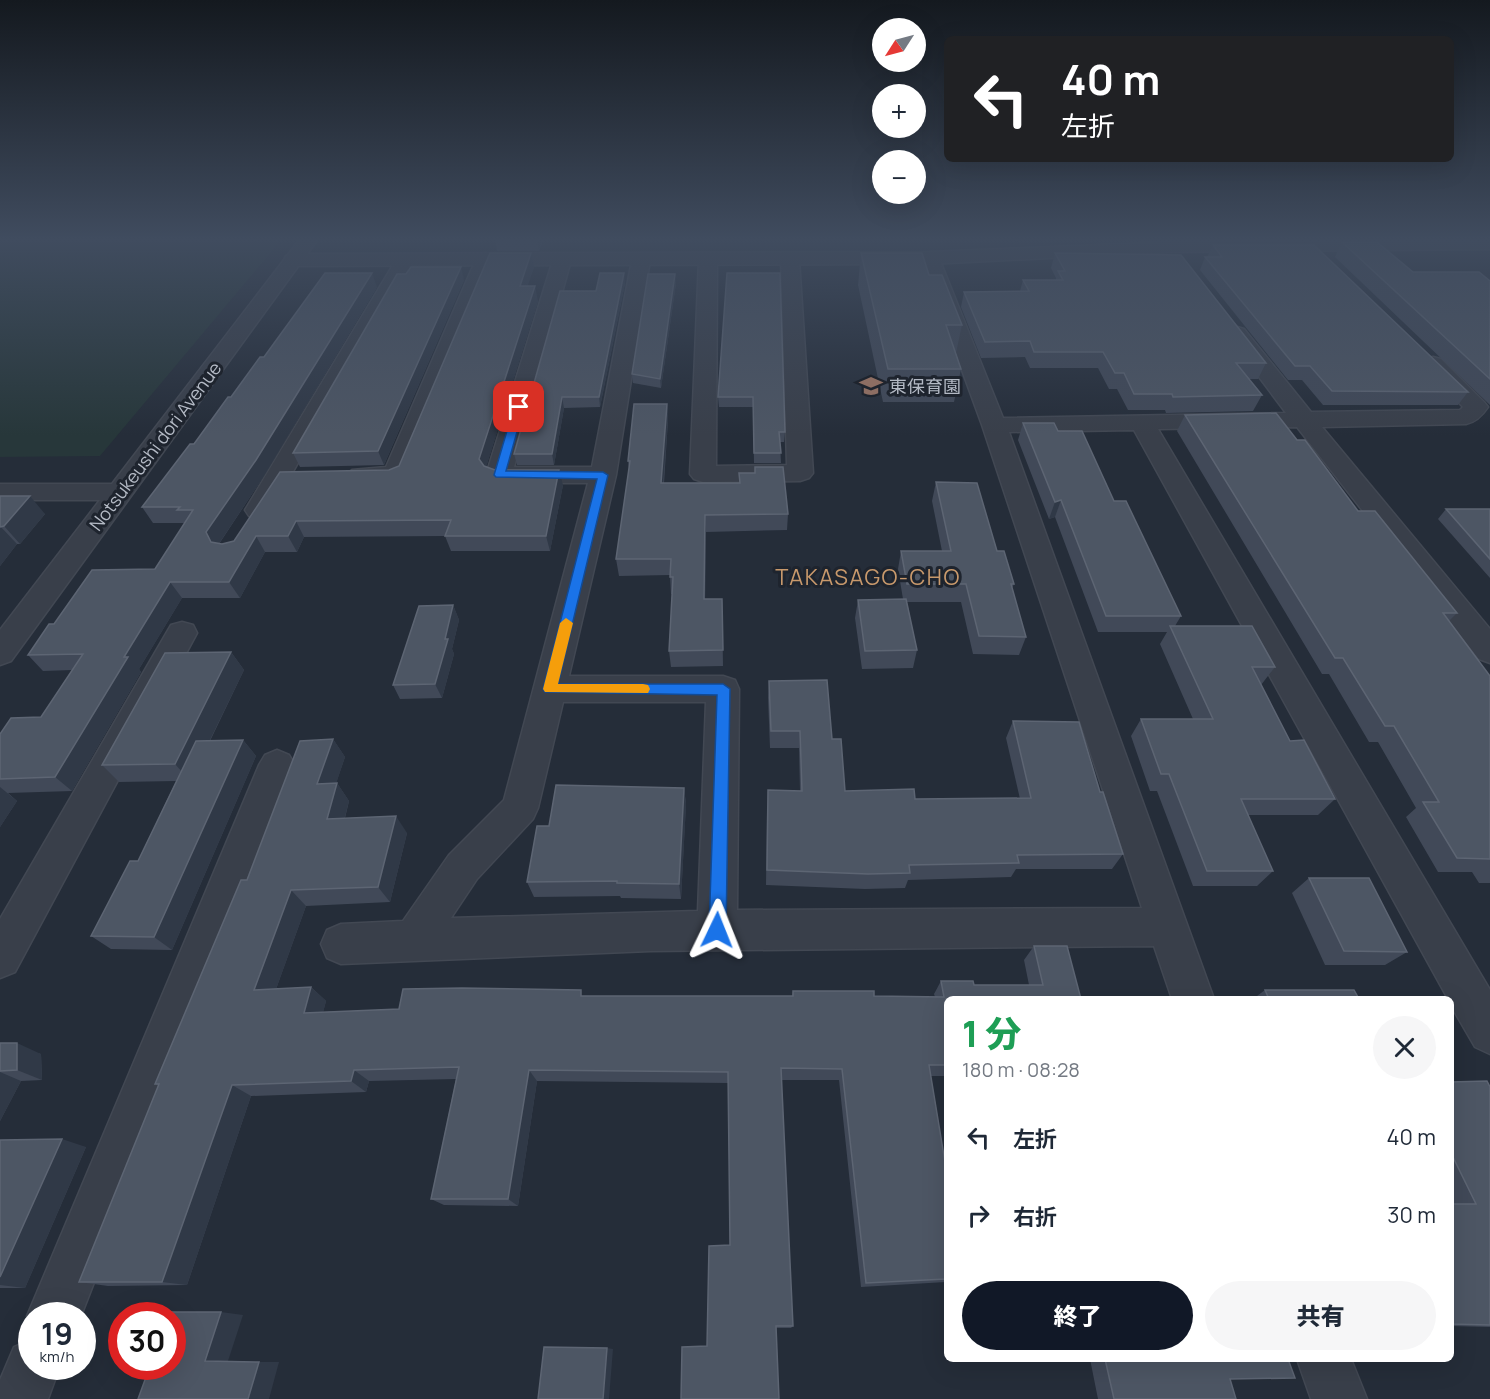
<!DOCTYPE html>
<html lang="ja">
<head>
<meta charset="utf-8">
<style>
  body { margin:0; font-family:Manrope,"Noto Sans JP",sans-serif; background:#f6f6f7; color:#1f2937; height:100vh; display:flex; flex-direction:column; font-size:22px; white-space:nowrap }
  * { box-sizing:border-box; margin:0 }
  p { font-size:20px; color:#747a83 }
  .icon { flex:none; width:33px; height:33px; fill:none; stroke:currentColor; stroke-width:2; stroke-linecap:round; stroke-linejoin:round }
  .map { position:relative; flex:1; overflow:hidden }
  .drawer { position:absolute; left:944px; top:996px; width:510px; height:366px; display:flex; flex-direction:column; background:#fff; border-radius:9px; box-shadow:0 6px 24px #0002 }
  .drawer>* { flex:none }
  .guide { position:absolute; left:944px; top:36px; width:510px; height:126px; border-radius:9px; box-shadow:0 6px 24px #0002; background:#202124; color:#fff; overflow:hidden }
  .needle { width:39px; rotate:234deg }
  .buttons { position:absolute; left:872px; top:18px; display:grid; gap:12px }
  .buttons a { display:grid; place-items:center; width:54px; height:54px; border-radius:50%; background:#fff; box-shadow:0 6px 24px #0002; font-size:30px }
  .speed { position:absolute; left:18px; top:1302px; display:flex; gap:12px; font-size:30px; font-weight:700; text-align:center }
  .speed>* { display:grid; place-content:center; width:78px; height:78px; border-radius:50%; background:#fff; box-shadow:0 6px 24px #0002; line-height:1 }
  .speed small { font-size:15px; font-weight:400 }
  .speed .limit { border:9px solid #d22; background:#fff; color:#111 }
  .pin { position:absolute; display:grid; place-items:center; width:51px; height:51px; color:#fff; margin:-26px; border-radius:12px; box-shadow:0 3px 9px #0006 }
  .me { position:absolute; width:66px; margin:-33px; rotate:2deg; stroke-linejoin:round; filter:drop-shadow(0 0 4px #0008) }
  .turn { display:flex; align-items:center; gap:21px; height:126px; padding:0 18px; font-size:27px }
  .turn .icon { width:78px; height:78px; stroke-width:2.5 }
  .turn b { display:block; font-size:42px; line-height:51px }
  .round { display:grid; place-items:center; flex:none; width:63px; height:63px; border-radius:32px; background:#f6f6f7 }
  .summary { display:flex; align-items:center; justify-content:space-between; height:102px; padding:0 18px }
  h1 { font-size:36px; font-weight:800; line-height:45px; color:#1e9e55 }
  .cta { display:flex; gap:12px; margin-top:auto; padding:12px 18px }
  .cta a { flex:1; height:69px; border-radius:36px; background:#111827; color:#fff; font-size:24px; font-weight:800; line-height:69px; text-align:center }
  .cta a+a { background:#f6f6f7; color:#1f2937 }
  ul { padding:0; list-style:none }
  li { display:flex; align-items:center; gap:18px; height:78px; padding:0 18px }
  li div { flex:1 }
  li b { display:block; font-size:22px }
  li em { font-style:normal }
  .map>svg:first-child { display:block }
  .green { fill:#27373a }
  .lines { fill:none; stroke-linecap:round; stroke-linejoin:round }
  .minor-casing { stroke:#424853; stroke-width:3 }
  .tertiary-casing { stroke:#424853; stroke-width:3 }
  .minor { fill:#393f4a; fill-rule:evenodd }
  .tertiary { fill:#393f4a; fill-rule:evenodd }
  .wall { fill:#414958 }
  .shaded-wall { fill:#303947 }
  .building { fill:#4d5664; stroke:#5d6573; stroke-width:1.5 }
  .route { fill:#1a73e8; stroke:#114b97; stroke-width:1.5 }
  .slow { fill:#f59e0b }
  .labels { text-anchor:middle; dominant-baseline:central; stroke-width:6; stroke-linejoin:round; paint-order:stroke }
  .far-poi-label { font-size:18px; fill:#b4bac5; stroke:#1e242e; text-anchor:start }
  .far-street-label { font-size:18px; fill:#b4bac5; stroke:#1e242e }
  .neighbourhood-label { font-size:22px; letter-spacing:1.5px; fill:#c8996c; stroke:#1e242e }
</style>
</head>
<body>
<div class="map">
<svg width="1490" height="1399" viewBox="0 0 1490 1399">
  <rect width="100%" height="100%" fill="#252d39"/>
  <!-- green -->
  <polygon class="green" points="0,239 282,239 100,456 0,457"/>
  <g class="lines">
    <!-- minor casing -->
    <g class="minor-casing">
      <g id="minor">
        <polygon points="300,239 318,239 11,661 0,665 0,630 100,500 0,500 0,484 112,484"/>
        <path d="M930,252l7,2 2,4 64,160 283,-5 -60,-80 4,-4 7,-2 7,2 67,83 149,-2 3,-3 -41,-43 3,-5 8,-2 8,2 43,43 4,5c-6,9 -12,15 -22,17l-144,3 168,202v34l-11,-4 -182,-232 -139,2 332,561v64l-15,-7 -25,-43v-5h-2l-314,-569 -125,2 205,567h-42l-18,-53 -504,5 -309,13 -14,-6 -6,-14 6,-14 14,-6 62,-3 46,-66 55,-55 84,-317h-89l-9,-3 -4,-5 67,-215 2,-4h14l2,4 -57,207h78l40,-207 2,-4h14l2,4 -34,215 -47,201h154l12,4 4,9 -2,221 405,-2 -160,-483 -61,-167 2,-4zM563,702h143l-8,209 -247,7 26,-39 56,-60 5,-11z"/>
        <polygon points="485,253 492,255 494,259 408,475 404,480 395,483 352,480 348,475 352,470 386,467 476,259 478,255"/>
        <polygon points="708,253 715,255 717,259 716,466 787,465 781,259 783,255 797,255 799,259 813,473 809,478 800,481 703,482 694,479 690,474 699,259 701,255"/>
        <polygon points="405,254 412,256 414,260 271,510 267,516 258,518 249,516 245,510 396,260 398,256"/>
        <polygon points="182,622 193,625 197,633 15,972 0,978 0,919 171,625"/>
        <polygon points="277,750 289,755 295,765 81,1316 32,1316 32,1326 27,1316 259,765 265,755"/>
        <polygon points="32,1339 32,1366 60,1366 48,1399 0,1399 0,1380 14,1347"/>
        <polygon points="1297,1359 1351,1359 1367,1399 1311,1399"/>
      </g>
    </g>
    <!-- tertiary casing -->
    <g class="tertiary-casing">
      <polygon id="tertiary" points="1490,239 1490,249 1170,252 930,264 293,266 286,264 284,260 286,256 293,254 930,252 1170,242"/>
    </g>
    <!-- minor -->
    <use href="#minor" class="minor"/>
    <!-- tertiary -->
    <use href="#tertiary" class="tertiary"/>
  </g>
  <!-- wall -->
  <g class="wall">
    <polygon points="495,239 625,239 543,240 539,251 497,251"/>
    <polygon points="1342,242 1413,272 1490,281 1490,409 1490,405 1335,257"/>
    <polygon points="1213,245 1468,392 1458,405 1323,405 1302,380 1288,380 1200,270 1205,257 1207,257"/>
    <polygon points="531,253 534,267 527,286 538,301 486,467 495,470 563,485 550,551 451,551 445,536 304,537 297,552 265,552 240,598 182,598 139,669 141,672 72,791 8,793 17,801 0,827 0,734 41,717 72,670 43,671 28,655 54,624 155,569 185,523 153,523 142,507 264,357 377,287 264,476 219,544 222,544 234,541 389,470 399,466"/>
    <polygon points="861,253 929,275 962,325 956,353 961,369 954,402 883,402 858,285"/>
    <polygon points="1055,253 1266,363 1258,379 1249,379 1262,395 1253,411 1166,413 1165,410 1128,410 1117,389 1109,389 1098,368 1030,368 1025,357 981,358 961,307 964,292 1020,291 1023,280 1056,280 1056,278 1051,268"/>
    <polygon points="727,273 785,432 784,442 780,442 781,463 754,463 753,407 719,407 718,397"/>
    <polygon points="464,280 384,465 300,467 293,453"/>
    <polygon points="625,283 600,407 564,408 554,465 517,465 514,454 596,291"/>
    <polygon points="676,283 661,388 633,383 632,374"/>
    <polygon points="667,404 668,420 664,483 788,514 787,530 706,532 705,599 722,599 723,666 671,667 669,651 672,594 671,594 670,575 619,576 616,559 629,470 628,461"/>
    <polygon points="1185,415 1297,440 1358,511 1457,613 1449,621 1490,676 1490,883 1479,883 1472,872 1438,872 1406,817 1416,808 1378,742 1369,742 1329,674 1322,674 1177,431"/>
    <polygon points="1023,423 1058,431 1114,501 1181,616 1175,626 1275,667 1261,685 1290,741 1335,799 1318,815 1248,815 1273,871 1257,886 1193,886 1157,791 1150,791 1131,736 1141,719 1193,719 1160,644 1167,632 1098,632 1055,517 1049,519 1018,440"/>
    <polygon points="936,482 997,551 1014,584 1012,588 1026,637 1019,655 973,654 961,602 907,602 917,650 913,668 862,669 855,618 858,600 903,599 898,569 901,551 942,551 932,501"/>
    <polygon points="0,496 45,514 20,544 17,544 0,566"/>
    <polygon points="1446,509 1490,509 1490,578 1438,519"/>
    <polygon points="453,605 459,620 452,649 454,654 442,698 400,699 393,685"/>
    <polygon points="231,652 244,670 210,741 243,740 256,756 172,950 111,949 91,936 138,861 176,781 119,782 102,765"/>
    <polygon points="769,681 832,739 845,791 915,799 1020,799 1006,738 1013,721 1100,792 1123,854 1112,869 1016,869 1011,877 908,880 905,888 865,889 766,885 767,806 800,791 799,748 770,748 768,698"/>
    <polygon points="333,739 345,757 336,783 337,783 349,801 345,818 407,833 390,902 306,906 276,989 311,987 326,1001 323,1012 399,1009 584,996 792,996 793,991 874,996 935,997 934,994 941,981 974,985 1029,985 1024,960 1034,946 1081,999 946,999 946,1076 931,1076 946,1168 946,1282 861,1287 839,1080 781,1080 793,1326 791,1328 776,1328 707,1346 730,1245 729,1083 537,1081 518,1206 444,1205 431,1199 456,1079 369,1081 366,1092 251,1096 187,1285 108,1286 79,1282 159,1086 155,1084 247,880"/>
    <polygon points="684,788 686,804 681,899 621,898 620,896 534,897 527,882 549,826"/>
    <polygon points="1309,878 1407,952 1385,965 1325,965 1292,893"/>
    <polygon points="1265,990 1359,999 1253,999"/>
    <polygon points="0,1043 41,1054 42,1080 21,1081 0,1121"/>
    <polygon points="1450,1082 1490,1087 1490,1327 1450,1326"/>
    <polygon points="0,1140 86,1147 25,1288 0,1288"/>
    <polygon points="1090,1359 1288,1359 1230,1379 1236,1399 1098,1399"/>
  </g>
  <!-- shaded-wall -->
  <g class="shaded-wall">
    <polygon points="537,239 542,239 539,251"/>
    <polygon points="531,253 534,267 523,300 520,286"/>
    <polygon points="461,267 464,280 384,465 378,451"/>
    <polygon points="372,273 377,287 264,476 216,548 211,542 206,532"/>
    <polygon points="624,273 625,283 600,407 599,397"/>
    <polygon points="675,274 676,283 661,388 660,379"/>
    <polygon points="535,286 538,301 484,474 479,459"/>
    <polygon points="562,397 564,408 554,465 552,454"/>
    <polygon points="667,404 668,420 662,499 661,483"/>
    <polygon points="559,470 563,485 550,551 546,536"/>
    <polygon points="30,496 45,514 20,544 4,526"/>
    <polygon points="1061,500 1055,517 1049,519 1055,502"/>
    <polygon points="705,515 706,532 705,615 704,599"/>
    <polygon points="296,521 304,537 297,552 288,536"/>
    <polygon points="0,526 17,544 0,566"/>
    <polygon points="256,536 265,552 240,598 229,582"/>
    <polygon points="170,582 182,598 139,669 141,672 72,791 55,777 124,657"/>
    <polygon points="453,605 459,620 452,649 454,654 442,698 435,684 445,639"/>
    <polygon points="231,652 244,670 190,781 175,764"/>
    <polygon points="333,739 345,757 330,802 317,784"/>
    <polygon points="243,740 256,756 172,950 154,937"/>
    <polygon points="337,783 349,801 340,836 327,819"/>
    <polygon points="0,787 17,801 0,827"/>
    <polygon points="684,788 686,804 681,899 679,884"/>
    <polygon points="396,816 407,833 390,902 378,887"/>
    <polygon points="291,890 306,906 271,1003 254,990"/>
    <polygon points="311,987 326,1001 320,1025 304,1013"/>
    <polygon points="17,1043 41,1054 42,1080 17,1070"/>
    <polygon points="354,1070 369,1081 366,1092 351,1081"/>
    <polygon points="529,1070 537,1081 518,1206 508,1199"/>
    <polygon points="0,1072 21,1081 0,1121"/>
    <polygon points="232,1085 251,1096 187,1285 162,1282"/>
    <polygon points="62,1139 86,1147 25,1288 0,1285 0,1277"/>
    <polygon points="221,1312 243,1315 228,1361 205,1361"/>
    <polygon points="607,1348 613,1349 609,1399 603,1399"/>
    <polygon points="259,1362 279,1362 269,1399 248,1399"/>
  </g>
  <!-- building -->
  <g class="building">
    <polygon points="1342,242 1377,242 1413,272 1479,272 1490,281 1490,379"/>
    <polygon points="1213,245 1314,245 1468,392 1332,391 1310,366 1295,366 1205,257 1222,257"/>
    <polygon points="490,253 531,253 520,286 535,286 479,459 484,466 495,470 559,470 546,536 445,536 451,520 296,521 288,536 256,536 229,582 170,582 124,657 128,657 55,777 0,779 0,734 11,718 41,717 83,654 28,655 49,624 54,624 92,570 155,569 193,510 177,510 180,507 142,507 190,444 194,444 228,397 231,397 260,357 264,357 325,273 372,273 256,460 206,532 211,542 222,544 234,541 280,472 389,470 399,466"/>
    <polygon points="861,253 922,253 929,275 942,275 962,325 946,325 961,369 888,369"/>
    <polygon points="1055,253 1181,255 1266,363 1236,363 1262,395 1173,397 1172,394 1134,394 1124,373 1115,373 1103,352 1034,352 1030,341 985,342 964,292 1029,291 1023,280 1063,280 1058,271 1065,271"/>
    <polygon points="411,267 461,267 378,451 293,453 397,274 406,274"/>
    <polygon points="600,273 624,273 599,397 562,397 552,454 514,454 560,291 596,291"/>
    <polygon points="727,273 780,273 785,432 779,432 781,453 754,453 753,397 718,397"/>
    <polygon points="648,274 675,274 660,379 632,374"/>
    <polygon points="634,404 667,404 661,483 740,483 739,473 755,473 755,467 783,467 788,514 705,515 704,599 722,599 723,650 669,651 673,577 670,577 671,559 616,559 630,461 628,461"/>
    <polygon points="1276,413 1297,440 1305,440 1358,511 1375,511 1457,613 1443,613 1490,676 1490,859 1457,858 1423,802 1439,802 1394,726 1385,726 1343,658 1335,658 1185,415"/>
    <polygon points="1023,423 1054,423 1058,431 1082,431 1114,501 1126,501 1181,616 1106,616 1061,500 1055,502"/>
    <polygon points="936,482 977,483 997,551 1004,551 1014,584 1011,584 1026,637 979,636 966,584 907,584 901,551 951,551"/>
    <polygon points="0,496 30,496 4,526 0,527"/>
    <polygon points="1446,509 1490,509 1490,559"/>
    <polygon points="906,599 917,650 865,651 858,600"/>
    <polygon points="453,605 445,639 448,639 435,684 393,685 419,606"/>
    <polygon points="1170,626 1252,626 1275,667 1252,667 1290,741 1304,740 1335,799 1241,799 1273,871 1207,871 1169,774 1161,774 1141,719 1213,719"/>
    <polygon points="231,652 175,764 102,765 165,653"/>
    <polygon points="827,680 832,739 841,739 845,791 914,789 915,799 1031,798 1013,721 1079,722 1100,792 1103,792 1123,854 1017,855 1019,863 909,865 910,873 868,874 767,870 768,790 802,791 800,731 771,731 769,681"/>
    <polygon points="333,739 317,784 337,783 327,819 396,816 378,887 291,890 254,990 311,987 304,1013 399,1009 403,989 462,988 581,990 581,996 793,996 793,991 874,991 874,996 944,997 941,981 973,981 974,985 1043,985 1034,946 1067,946 1081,999 946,999 946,1065 929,1065 946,1168 946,1279 866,1283 842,1069 781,1068 793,1326 776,1326 779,1399 681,1399 682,1347 707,1346 709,1246 730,1245 728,1072 529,1070 508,1199 431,1199 459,1067 354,1070 351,1081 232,1085 162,1282 79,1282 159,1084 155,1084 241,880 247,880 300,741"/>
    <polygon points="243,740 154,937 91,936 130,861 138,861 196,741"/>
    <polygon points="556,785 684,788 679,884 617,883 617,881 527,882 537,826 549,826"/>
    <polygon points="1309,878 1369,878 1407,952 1344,951"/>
    <polygon points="1265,990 1354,990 1359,999 1269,999"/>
    <polygon points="0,1043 17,1043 17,1070 0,1071"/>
    <polygon points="1487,1081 1490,1087 1490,1325 1450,1324 1450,1204 1476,1204 1450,1151 1450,1082"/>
    <polygon points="62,1139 0,1277 0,1140"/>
    <polygon points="171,1312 221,1312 205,1361 259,1362 248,1399 138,1399 150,1366 172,1366 172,1316 169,1316"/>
    <polygon points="544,1347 607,1348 603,1399 538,1399"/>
    <polygon points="1105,1359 1288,1359 1295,1378 1230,1379 1236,1399 1114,1399"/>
  </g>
  <!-- sky -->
  <linearGradient id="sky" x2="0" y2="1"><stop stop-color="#14191f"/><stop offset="0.55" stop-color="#404c5f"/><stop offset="1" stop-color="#404c5f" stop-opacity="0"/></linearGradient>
  <rect width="1490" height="435" fill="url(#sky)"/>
  <!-- route -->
  <polygon class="route" points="519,404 524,407 506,471 603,472 608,475 558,684 723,684 730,689 726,930 723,936 717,938 711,936 709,930 717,695 545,692 543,689 597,479 496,477 494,475 514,407"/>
  <!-- slow -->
  <polygon class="slow" points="566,618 573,623 558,684 643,684 648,685 650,689 648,693 545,692 543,689 560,623"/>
  <!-- icons -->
  <defs>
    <g id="school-bare" transform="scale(1.8)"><path d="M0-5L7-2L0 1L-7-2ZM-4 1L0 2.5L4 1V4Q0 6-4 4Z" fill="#8d6e63" stroke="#1e242e" stroke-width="2.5" paint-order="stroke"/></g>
  </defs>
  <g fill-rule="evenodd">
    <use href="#school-bare" x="871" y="386"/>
  </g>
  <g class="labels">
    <!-- far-poi labels -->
    <g class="far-poi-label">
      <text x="889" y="386">東保育園</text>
    </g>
    <!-- far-street labels -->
    <g class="far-street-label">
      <text transform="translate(155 446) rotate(-53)">Notsukeushi dori Avenue</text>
    </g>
    <!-- neighbourhood labels -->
    <g class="neighbourhood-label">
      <text x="868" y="577">TAKASAGO-CHO</text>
    </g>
  </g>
</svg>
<div class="buttons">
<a><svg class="needle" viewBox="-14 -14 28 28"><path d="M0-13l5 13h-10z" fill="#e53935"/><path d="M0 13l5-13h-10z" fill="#747a83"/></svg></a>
<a>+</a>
<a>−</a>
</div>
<div class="speed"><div>19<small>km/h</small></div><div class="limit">30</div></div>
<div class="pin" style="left:519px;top:407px;background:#d93025"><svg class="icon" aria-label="arrive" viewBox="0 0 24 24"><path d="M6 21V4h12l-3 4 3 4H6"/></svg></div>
<svg class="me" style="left:717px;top:930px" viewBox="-20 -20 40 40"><path d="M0-17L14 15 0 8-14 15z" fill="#1a73e8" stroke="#fff" stroke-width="4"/></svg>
<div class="guide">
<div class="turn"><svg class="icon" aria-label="left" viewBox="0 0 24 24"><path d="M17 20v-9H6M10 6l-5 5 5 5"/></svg><div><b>40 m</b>左折</div></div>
</div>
<section class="drawer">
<div class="summary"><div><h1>1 分</h1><p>180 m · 08:28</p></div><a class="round"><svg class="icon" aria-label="close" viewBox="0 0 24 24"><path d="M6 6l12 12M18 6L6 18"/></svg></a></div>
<ul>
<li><svg class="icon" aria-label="left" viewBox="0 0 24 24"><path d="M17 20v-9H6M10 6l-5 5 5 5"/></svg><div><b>左折</b></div><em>40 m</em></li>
<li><svg class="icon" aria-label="right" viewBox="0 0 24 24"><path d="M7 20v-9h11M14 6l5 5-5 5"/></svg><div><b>右折</b></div><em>30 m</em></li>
</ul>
<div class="cta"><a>終了</a><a>共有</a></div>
</section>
</div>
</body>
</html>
